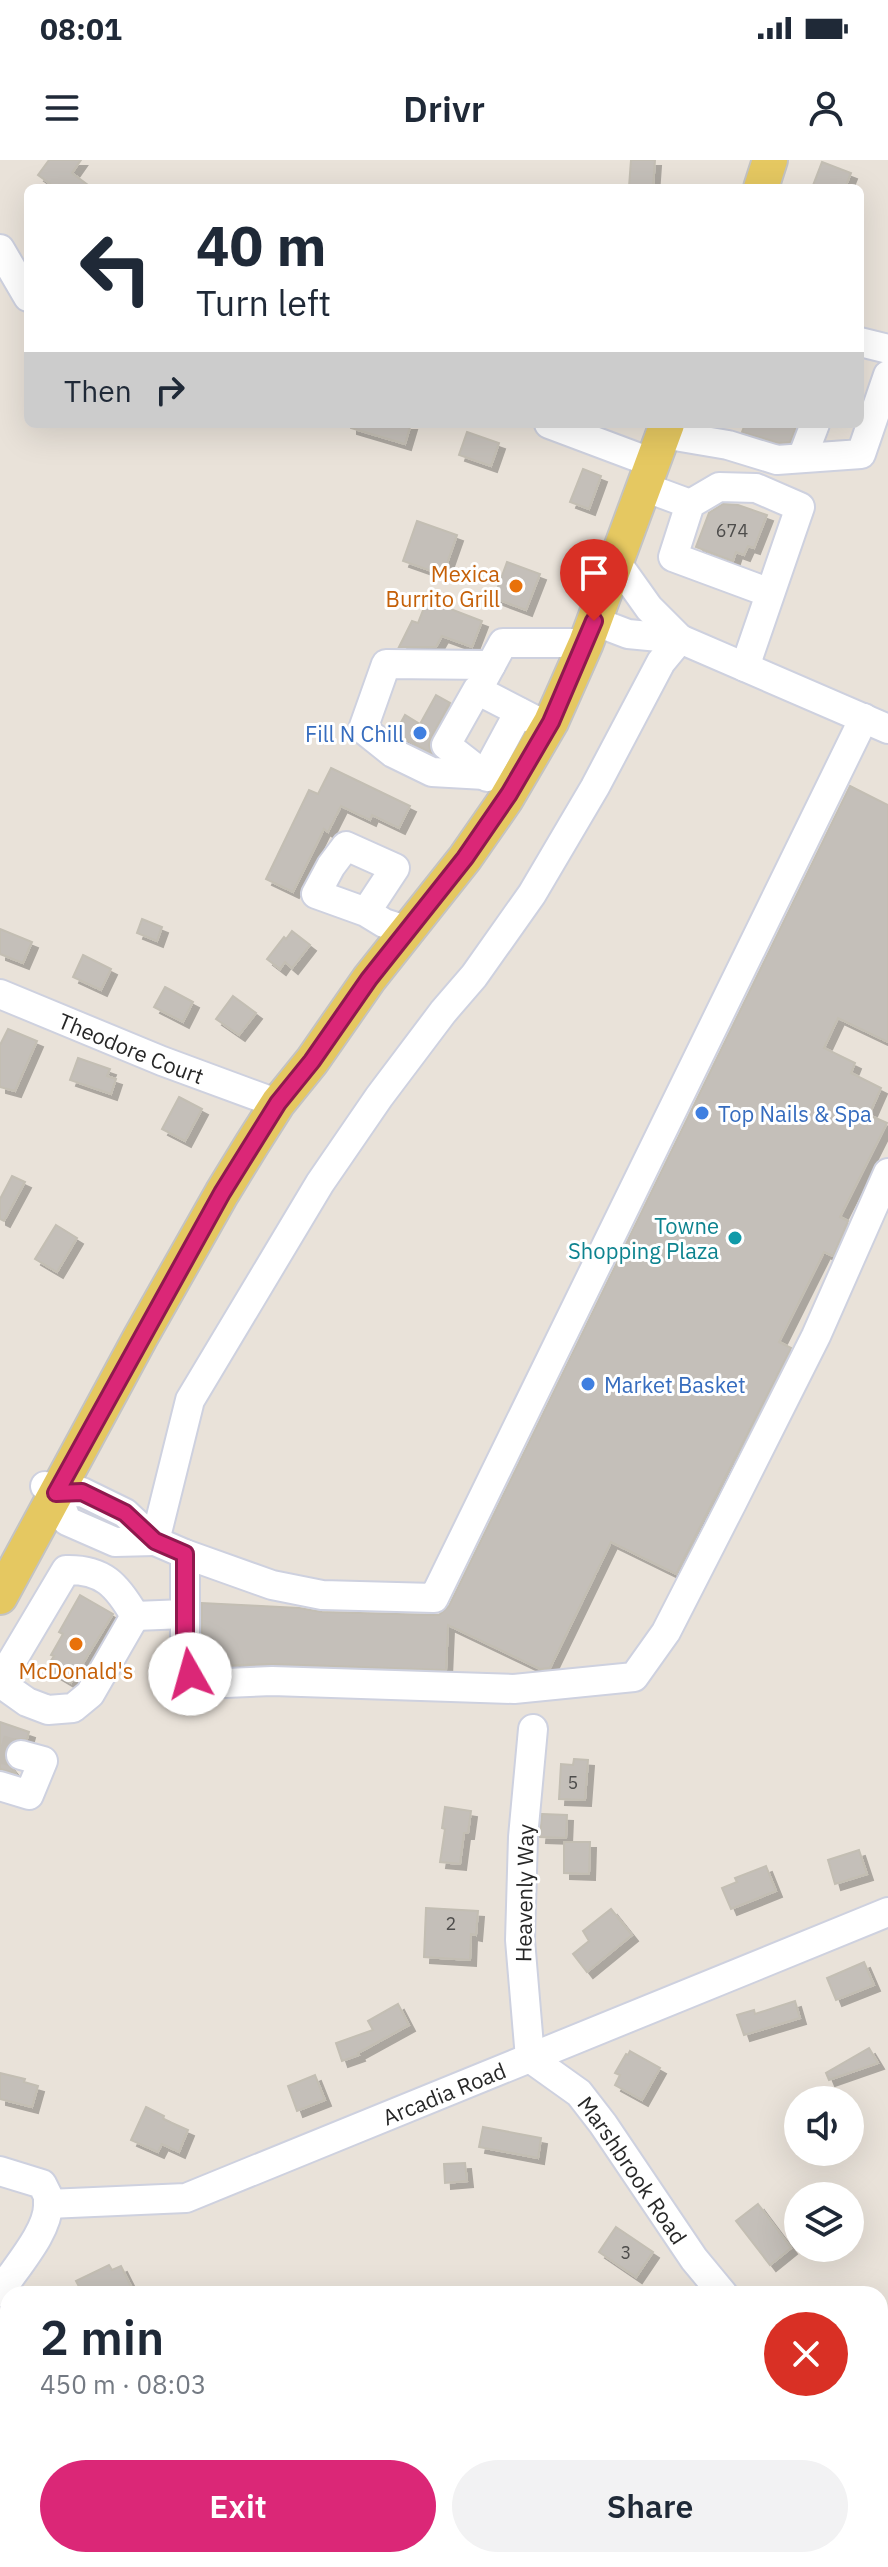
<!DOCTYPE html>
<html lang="en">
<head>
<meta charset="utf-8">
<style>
  body { margin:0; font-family:"IBM Plex Sans",sans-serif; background:#f2f2f3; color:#1f2937; height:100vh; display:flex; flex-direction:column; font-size:30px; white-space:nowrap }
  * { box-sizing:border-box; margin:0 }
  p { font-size:26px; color:#747a83 }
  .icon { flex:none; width:44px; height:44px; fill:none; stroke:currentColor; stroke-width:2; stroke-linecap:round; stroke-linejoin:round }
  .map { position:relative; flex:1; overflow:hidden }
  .details { position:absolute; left:0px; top:2126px; width:888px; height:282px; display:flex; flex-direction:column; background:#fff; border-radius:24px 24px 0 0; box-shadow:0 8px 32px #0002 }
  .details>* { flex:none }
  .banner { position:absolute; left:24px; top:24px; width:840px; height:244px; border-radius:12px; box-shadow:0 8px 32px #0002; background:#fff; color:#1f2937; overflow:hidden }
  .buttons { position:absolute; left:784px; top:1926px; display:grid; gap:16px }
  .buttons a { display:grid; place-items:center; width:80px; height:80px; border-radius:50%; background:#fff; box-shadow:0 8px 32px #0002; font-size:40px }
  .pin { position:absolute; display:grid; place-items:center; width:68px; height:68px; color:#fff; margin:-82px -34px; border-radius:50% 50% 50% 0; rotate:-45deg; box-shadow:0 0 8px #0007 }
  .pin .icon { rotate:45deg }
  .me { position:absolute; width:88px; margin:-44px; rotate:353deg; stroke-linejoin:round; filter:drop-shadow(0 0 6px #0008) }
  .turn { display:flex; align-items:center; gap:28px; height:168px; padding:0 40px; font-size:36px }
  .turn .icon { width:104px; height:104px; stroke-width:2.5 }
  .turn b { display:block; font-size:56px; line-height:68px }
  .then { display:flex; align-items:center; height:76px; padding:0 40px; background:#0003; gap:16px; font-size:30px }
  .round { display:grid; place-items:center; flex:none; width:84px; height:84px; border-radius:42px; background:#f2f2f3 }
  .summary { display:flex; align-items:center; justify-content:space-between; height:136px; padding:0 40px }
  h1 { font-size:48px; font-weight:600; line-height:60px }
  .primary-button { display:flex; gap:16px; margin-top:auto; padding:16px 40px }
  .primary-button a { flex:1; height:92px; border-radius:48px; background:#db2777; color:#fff; font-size:32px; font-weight:600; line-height:92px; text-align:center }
  .primary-button a+a { background:#f2f2f3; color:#1f2937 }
  .status { display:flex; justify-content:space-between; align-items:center; height:56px; padding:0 40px; background:#fff; direction:ltr }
  .status svg { height:22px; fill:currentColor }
  header { display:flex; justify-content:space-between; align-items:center; height:104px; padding:0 40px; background:#fff; font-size:36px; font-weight:600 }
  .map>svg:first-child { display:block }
  .building { fill:#c4bfb9; stroke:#c3beb3; stroke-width:2; filter:url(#shadow) }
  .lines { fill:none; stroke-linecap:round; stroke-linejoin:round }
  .minor-tunnel { stroke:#c2bdb5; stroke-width:28; stroke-dasharray:28 14; stroke-linecap:butt }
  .minor-casing { stroke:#ced1df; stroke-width:32 }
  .major-casing { stroke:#c3c3c3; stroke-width:38 }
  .minor { stroke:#fff; stroke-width:28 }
  .major { stroke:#e5c861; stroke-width:34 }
  .route-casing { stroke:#8e194d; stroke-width:20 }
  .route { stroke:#db2777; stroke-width:14 }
  .food-dot { fill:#e8710a; stroke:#fff; stroke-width:3 }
  .shop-dot { fill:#3f7fe0; stroke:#fff; stroke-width:3 }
  .culture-dot { fill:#0f9aa8; stroke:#fff; stroke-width:3 }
  .labels { text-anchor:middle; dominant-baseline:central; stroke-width:6; stroke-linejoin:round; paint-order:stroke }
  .number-label { font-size:18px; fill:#4e4d4c }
  .food-label { font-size:22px; fill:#c56008; stroke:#fff; text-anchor:end }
  .shop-label { font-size:22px; fill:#366cbe; stroke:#fff; text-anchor:start }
  .street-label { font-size:22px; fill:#272727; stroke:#fff }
  .culture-label { font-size:22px; fill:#0d838f; stroke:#fff; text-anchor:end }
</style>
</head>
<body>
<div class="status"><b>08:01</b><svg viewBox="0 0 49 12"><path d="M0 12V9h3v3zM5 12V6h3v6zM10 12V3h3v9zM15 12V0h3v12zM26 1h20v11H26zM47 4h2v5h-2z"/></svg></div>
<header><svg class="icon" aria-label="menu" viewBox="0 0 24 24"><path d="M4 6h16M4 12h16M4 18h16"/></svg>Drivr<svg class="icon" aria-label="person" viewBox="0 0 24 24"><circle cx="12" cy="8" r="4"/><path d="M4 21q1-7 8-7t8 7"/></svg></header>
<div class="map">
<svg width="888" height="2407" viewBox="0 0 888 2407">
  <defs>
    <filter id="shadow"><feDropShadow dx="6" dy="6" stdDeviation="0" flood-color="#0004"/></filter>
  </defs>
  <rect width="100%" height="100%" fill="#e9e2d9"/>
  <!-- building -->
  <g class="building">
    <polygon points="49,0 81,0 72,13 92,28 56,28 38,15"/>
    <polygon points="631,0 655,0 653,28 629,27"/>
    <polygon points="822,2 851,13 845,28 812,28"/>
    <polygon points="351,264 411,264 405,284 351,268"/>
    <polygon points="745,264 797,264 790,282 779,283 742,272"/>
    <polygon points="467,272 499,283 491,306 459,295"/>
    <polygon points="583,309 601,316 589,349 570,342"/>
    <polygon points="723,344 738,345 767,355 754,388 748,386 744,395 736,392 733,401 696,387 709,353"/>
    <polygon points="417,361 457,375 443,415 403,401"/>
    <polygon points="507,402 540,414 526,450 494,438"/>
    <polygon points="427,440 482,461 472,487 442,476 436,487 399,487 412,461 418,463"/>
    <polygon points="436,535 450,543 431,577 429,585 431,593 395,573 405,555 420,564"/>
    <polygon points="331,608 410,646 399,668 372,655 370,660 341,646 328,672 324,669 293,732 266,719 309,630 318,634"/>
    <polygon points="850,626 888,645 888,882 838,858 824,888 855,903 851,913 881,928 869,955 887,963 840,1057 848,1061 833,1096 824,1092 779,1182 791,1188 676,1414 611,1382 550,1508 540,1509 448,1465 446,1510 273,1504 206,1506 202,1491 202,1443 299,1448 322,1452 434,1455 439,1455 449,1446"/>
    <polygon points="142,759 162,767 157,781 137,773"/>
    <polygon points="0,769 32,782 23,803 0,794"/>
    <polygon points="292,771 310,785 292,808 285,802 280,809 267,799 284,777 286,779"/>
    <polygon points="83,795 111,809 101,830 73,817"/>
    <polygon points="165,827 193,842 183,862 154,847"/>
    <polygon points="233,836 256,853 239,875 216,859"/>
    <polygon points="8,869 37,881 15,931 0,927 0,885"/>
    <polygon points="78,898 110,909 107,916 116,919 111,934 70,920"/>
    <polygon points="179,937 202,949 185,981 162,969"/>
    <polygon points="12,1016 25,1022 4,1061 0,1059 0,1039"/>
    <polygon points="56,1065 77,1078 57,1112 35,1099"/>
    <polygon points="80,1435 113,1454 71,1523 46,1508 54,1496 51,1495 63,1474 59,1472"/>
    <polygon points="0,1562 29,1572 27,1579 16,1579 9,1584 5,1590 5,1600 15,1613 0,1609"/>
    <polygon points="574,1599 588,1600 585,1640 559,1639 561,1604 573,1605"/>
    <polygon points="445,1647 471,1651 468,1673 464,1673 460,1704 440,1702 445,1669 442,1668"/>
    <polygon points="542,1654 567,1655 566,1678 540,1677"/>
    <polygon points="564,1682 590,1682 589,1714 564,1713"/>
    <polygon points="859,1690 867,1714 835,1724 828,1700"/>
    <polygon points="766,1706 776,1731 731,1749 722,1728 737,1722 735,1718"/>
    <polygon points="426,1748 478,1751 476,1775 471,1774 470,1800 424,1797"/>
    <polygon points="611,1749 632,1775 587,1812 573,1794 589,1781 583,1771"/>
    <polygon points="864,1802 874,1825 836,1840 827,1818"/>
    <polygon points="795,1841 800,1858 744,1875 737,1855 754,1850 755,1854"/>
    <polygon points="398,1844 409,1865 358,1893 359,1895 342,1901 336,1883 373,1870 368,1861"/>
    <polygon points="869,1888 878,1903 829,1920 826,1913"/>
    <polygon points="630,1891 660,1908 642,1940 615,1925 620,1915 615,1913 626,1894 628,1895"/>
    <polygon points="0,1913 25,1919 24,1922 38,1926 32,1947 0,1939"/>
    <polygon points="315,1915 325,1940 297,1951 288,1926"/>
    <polygon points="146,1947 164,1956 163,1959 188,1970 179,1992 162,1984 158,1992 131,1980"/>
    <polygon points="483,1967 541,1978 538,1998 479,1987"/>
    <polygon points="465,2003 467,2021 445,2023 444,2004"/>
    <polygon points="758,2044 791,2088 770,2105 736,2061"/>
    <polygon points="616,2067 653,2092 636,2117 599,2092"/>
    <polygon points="109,2105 112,2110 121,2106 135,2134 83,2134 76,2121"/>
  </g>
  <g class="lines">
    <!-- minor-tunnel -->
    <polyline class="minor-tunnel" points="0,1589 21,1595"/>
    <!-- minor casing -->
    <g class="minor-casing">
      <g id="minor">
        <polyline points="0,89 28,137"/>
        <polyline points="860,182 888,189"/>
        <polyline points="549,264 653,303"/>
        <polyline points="663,274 728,285 777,300 861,294 888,215"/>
        <polyline points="802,298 815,264"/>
        <polyline points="644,327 690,344"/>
        <polyline points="617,403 649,448 680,479"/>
        <polyline points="594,461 628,474 680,479 888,569"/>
        <polyline points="491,505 386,504 363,569 393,593 432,612 485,615 519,552"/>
        <polyline points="745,507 800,347 756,328 719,327 690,344 673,397 770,433"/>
        <polyline points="484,518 503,483 586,483"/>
        <polyline points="487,617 446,585 477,530 533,559"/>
        <polyline points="366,752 316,734 331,706 346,686 395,708 366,752 384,763 409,771"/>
        <path id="s1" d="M0,834l162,67 103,38"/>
        <polyline points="45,1326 56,1333 67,1361 115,1382 155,1381"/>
        <polyline points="56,1333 82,1332 125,1353 155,1381 185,1394 272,1425 322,1435 434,1438 864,558"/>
        <polyline points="155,1381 190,1240 320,1023 379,937 443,852 474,816 532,734 595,627 661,502 680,479"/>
        <polyline points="185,1394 185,1493 190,1514 201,1524 272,1521 514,1529 634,1517 666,1472 732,1343 816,1176 888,1013"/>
        <polyline points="135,1456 185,1454"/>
        <path d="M0,1521l66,-111c37,-1 51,15 69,46"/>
        <polyline points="0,1523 27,1542 48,1550 73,1548 90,1534 135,1456"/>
        <path id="s2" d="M533,1569l-10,108 -3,103 10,118 49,35 24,31 91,135 29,35"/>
        <polyline points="0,1626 29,1635 43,1601 21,1595"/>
        <path id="s3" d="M0,2011l42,13 6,12v8l138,-6 702,-286"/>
        <path d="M0,2132c15,-24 49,-61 48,-88"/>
        <polyline points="880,2249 888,2250"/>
        <polyline points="862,2400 864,2407"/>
        <polyline points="139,2407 145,2400"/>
      </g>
    </g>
    <!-- major casing -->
    <g class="major-casing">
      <g id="major">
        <polyline points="761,28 770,0"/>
        <polyline points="0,1437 140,1178 222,1033 252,984 278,943 312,901 369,819 465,698 506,639 551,562 586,483 667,264"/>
      </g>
    </g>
    <!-- minor -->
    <use href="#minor" class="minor"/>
    <!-- major -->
    <use href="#major" class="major"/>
  </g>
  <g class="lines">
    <!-- route casing -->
    <g class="route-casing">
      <polyline id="route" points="190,1514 185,1493 185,1394 155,1381 125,1353 82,1332 56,1333 222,1033 278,943 312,901 369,819 465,698 509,634 551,562 594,461"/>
    </g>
    <!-- route -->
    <use href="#route" class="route"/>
  </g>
  <!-- markers -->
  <g class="food-dot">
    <circle cx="516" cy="426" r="8"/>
    <circle cx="76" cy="1484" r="8"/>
  </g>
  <g class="shop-dot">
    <circle cx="420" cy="573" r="8"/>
    <circle cx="702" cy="953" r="8"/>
    <circle cx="588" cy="1224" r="8"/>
  </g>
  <circle class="culture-dot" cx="735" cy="1078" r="8"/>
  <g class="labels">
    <!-- number labels -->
    <g class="number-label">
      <text x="732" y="370">674</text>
      <text x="573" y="1622">5</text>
      <text x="451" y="1763">2</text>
      <text x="626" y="2092">3</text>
    </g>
    <!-- food labels -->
    <g class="food-label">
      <text x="500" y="413">Mexica<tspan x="500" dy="25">Burrito Grill</tspan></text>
      <text x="76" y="1510" text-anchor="middle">McDonald's</text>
    </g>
    <!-- shop labels -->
    <g class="shop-label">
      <text x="404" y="573" text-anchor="end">Fill N Chill</text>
      <text x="718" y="953">Top Nails &amp; Spa</text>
      <text x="604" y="1224">Market Basket</text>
    </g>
    <!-- street labels -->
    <g class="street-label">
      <text stroke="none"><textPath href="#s1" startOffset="142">Theodore Court</textPath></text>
      <text transform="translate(524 1733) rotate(-89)">Heavenly Way</text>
      <text stroke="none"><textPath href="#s3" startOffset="482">Arcadia Road</textPath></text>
      <text stroke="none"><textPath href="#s2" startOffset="484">Marshbrook Road</textPath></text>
    </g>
    <!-- culture labels -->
    <g class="culture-label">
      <text x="719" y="1065">Towne<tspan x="719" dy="25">Shopping Plaza</tspan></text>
    </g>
  </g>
</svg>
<div class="buttons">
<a><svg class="icon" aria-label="sound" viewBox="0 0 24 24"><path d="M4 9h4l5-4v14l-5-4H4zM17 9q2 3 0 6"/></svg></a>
<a><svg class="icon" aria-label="layers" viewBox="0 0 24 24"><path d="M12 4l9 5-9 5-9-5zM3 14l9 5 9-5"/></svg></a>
</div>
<div class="pin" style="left:594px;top:461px;background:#d93025"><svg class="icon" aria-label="arrive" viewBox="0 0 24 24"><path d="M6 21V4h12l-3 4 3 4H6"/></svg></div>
<svg class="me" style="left:190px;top:1514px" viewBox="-20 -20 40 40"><circle r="19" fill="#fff"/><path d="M0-13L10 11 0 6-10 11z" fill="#db2777"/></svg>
<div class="banner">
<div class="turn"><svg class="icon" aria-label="left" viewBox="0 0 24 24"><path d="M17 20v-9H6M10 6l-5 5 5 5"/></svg><div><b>40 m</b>Turn left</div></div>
<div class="then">Then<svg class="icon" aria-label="right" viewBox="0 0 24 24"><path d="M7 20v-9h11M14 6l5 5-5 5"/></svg></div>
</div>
<section class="details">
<div class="summary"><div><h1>2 min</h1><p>450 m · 08:03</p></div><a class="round" style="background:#d93025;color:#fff"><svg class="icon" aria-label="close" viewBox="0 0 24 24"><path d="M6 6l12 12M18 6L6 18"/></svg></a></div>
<div class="primary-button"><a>Exit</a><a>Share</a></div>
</section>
</div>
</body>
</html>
